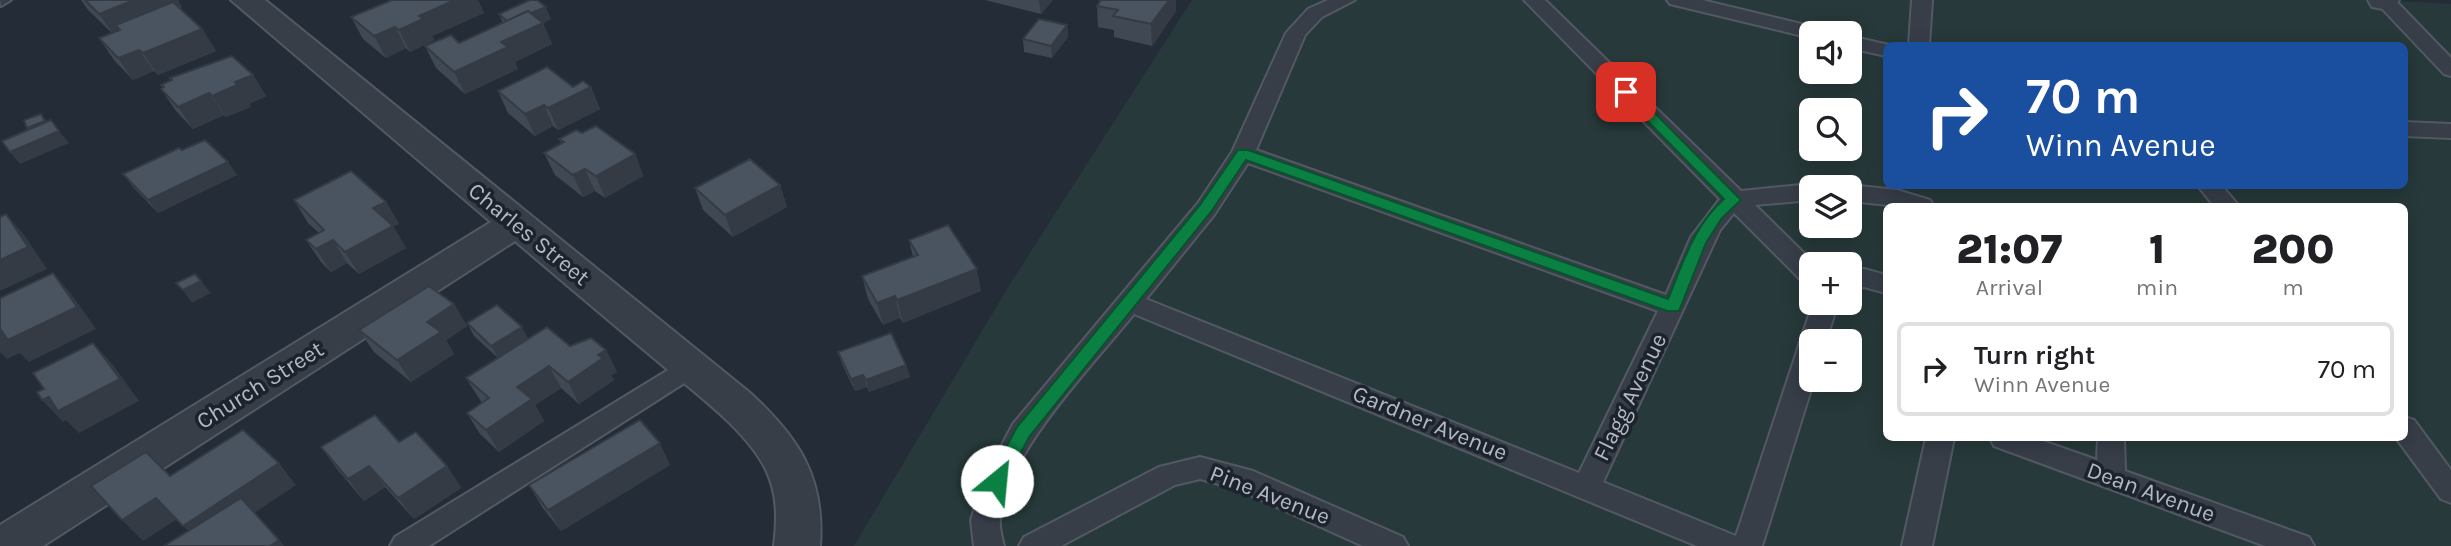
<!DOCTYPE html>
<html lang="en">
<head>
<meta charset="utf-8">
<style>
  body { margin:0; font-family:Karla,sans-serif; background:#f6f6f6; color:#202124; height:100vh; display:flex; flex-direction:column; font-size:26px; white-space:nowrap }
  * { box-sizing:border-box; margin:0 }
  p { font-size:23px; color:#757577 }
  .icon { flex:none; width:38px; height:38px; fill:none; stroke:currentColor; stroke-width:2; stroke-linecap:round; stroke-linejoin:round }
  .map { position:relative; flex:1; overflow:hidden }
  .side { position:absolute; left:1883px; top:203px; width:525px; height:238px; display:flex; flex-direction:column; background:#fff; border-radius:10px; box-shadow:0 4px 18px #0003 }
  .side>* { flex:none }
  .banner { position:absolute; left:1883px; top:42px; width:525px; height:147px; border-radius:10px; box-shadow:0 4px 18px #0003; background:#1a4fa0; color:#fff; overflow:hidden }
  .tools { position:absolute; left:1799px; top:21px; display:grid; gap:14px }
  .tools a { display:grid; place-items:center; width:63px; height:63px; border-radius:10px; background:#fff; box-shadow:0 4px 18px #0003; font-size:35px }
  .pin { position:absolute; display:grid; place-items:center; width:60px; height:60px; color:#fff; margin:-30px; border-radius:14px; box-shadow:0 4px 10px #0006 }
  .me { position:absolute; width:77px; margin:-38px; rotate:28deg; stroke-linejoin:round; filter:drop-shadow(0 0 5px #0008) }
  .turn { display:flex; align-items:center; gap:24px; height:147px; padding:0 28px; font-size:32px }
  .turn .icon { width:91px; height:91px; stroke-width:2.5 }
  .turn b { display:block; font-size:49px; line-height:60px }
  .eta { display:flex; justify-content:space-evenly; align-items:center; height:119px; text-align:center }
  .eta b { font-size:42px; font-weight:800; line-height:49px }
  ul { padding:0; list-style:none }
  li { display:flex; align-items:center; gap:21px; height:94px; margin:0 14px 10px; padding:0 14px; border:4px solid #e0e0e0; border-radius:10px }
  li div { flex:1 }
  li b { display:block; font-size:26px }
  li em { font-style:normal }
  .map>svg:first-child { display:block }
  .green { fill:#27393a; fill-rule:evenodd }
  .lines { fill:none; stroke-linecap:round; stroke-linejoin:round }
  .service-casing { stroke:#525963; stroke-width:4 }
  .minor-casing { stroke:#525963; stroke-width:4 }
  .service { fill:#373e48; fill-rule:evenodd }
  .minor { fill:#373e48; fill-rule:evenodd }
  .wall { fill:#404853 }
  .shaded-wall { fill:#343b44 }
  .building { fill:#4a5461; stroke:#343b44; stroke-width:2 }
  .route { fill:#0b8043; stroke:#07532c; stroke-width:2 }
  .labels { text-anchor:middle; dominant-baseline:central; stroke-width:7; stroke-linejoin:round; paint-order:stroke }
  .street-label { font-size:23px; fill:#b2b9c4; stroke:#1c232d }
</style>
</head>
<body>
<div class="map">
<svg width="2451" height="546" viewBox="0 0 2451 546">
  <rect width="100%" height="100%" fill="#242c38"/>
  <!-- green -->
  <path class="green" d="M1192,0h1188l71,4v542h-1597l156,-262zM1811,33h39v39h-39zM1886,46h518v140h-518zM1811,110h39v39h-39zM1811,187h39v39h-39zM1886,206h518v232h-518zM1811,264h39v39h-39zM1811,341h39v39h-39z"/>
  <g class="lines">
    <!-- service casing -->
    <g class="service-casing">
      <g id="service">
        <polygon points="0,0 11,0 1,6"/>
        <path d="M1328,0h27l-33,17 -17,18 -49,115 410,145 25,-58 29,-38 -196,-199h21l196,191 70,-7 8,3h-8v13l-56,5 60,59h-4v20l-9,-3 -68,-68 -14,17 -117,252 133,54 77,-233h25l-12,38h-15l3,39 -52,166h-65l-563,-232c-41,51 -128,139 -134,205 -1,9 2,19 4,27h-30l-3,-26 12,-39 30,-57 185,-221 34,-51 54,-119 22,-24zM1248,163l410,148 -79,162 -433,-174 68,-84z"/>
        <polygon points="1667,0 1702,0 1822,29 1825,33 1811,33 1811,38 1670,4"/>
        <polygon points="1912,0 1932,0 1929,46 1909,46"/>
        <polygon points="2374,0 2395,0 2451,58 2451,76 2444,74"/>
        <polygon points="1850,36 1893,46 1886,46 1886,56 1850,48"/>
        <polygon points="2404,122 2451,124 2451,138 2404,136"/>
        <polygon points="1850,185 1897,190 1930,200 1934,206 1898,206 1850,201 1850,187 1843,187"/>
        <polygon points="2198,186 2222,186 2239,206 2214,206"/>
        <polygon points="1864,269 1886,275 1886,293 1864,287 1850,289 1850,271"/>
        <polygon points="691,356 700,359 704,366 700,373 429,546 390,546 395,537"/>
        <polygon points="2404,417 2414,420 2451,470 2451,503 2441,499 2396,438 2404,438"/>
        <polygon points="1926,438 1954,438 1932,546 1902,546"/>
        <polygon points="1990,438 2034,438 2097,460 2098,438 2124,438 2125,471 2309,537 2314,546 2265,546 1994,446"/>
        <polygon points="1200,457 1253,471 1403,537 1408,546 1363,546 1237,489 1200,479 1175,485 1061,546 1019,546 1024,537 1159,467"/>
      </g>
    </g>
    <!-- minor casing -->
    <g class="minor-casing">
      <g id="minor">
        <path d="M231,0h34l484,392c50,46 76,85 71,154h-46c3,-26 4,-49 -7,-74 -19,-42 -77,-83 -112,-113 -47,-39 -93,-78 -140,-118l-472,305h-43v-21l491,-303z"/>
        <polygon points="2368,0 2399,0 2395,7 2383,9 2372,7"/>
      </g>
    </g>
    <!-- service -->
    <use href="#service" class="service"/>
    <!-- minor -->
    <use href="#minor" class="minor"/>
  </g>
  <!-- wall -->
  <g class="wall">
    <polygon points="81,0 178,0 182,7 180,8 202,29 216,51 158,75 154,71 133,80 114,60 99,38 112,33 88,10"/>
    <polygon points="392,0 478,0 484,13 432,36 434,40 410,52 406,48 386,58 363,39 351,17"/>
    <polygon points="985,0 1053,0 1041,14"/>
    <polygon points="1099,0 1176,0 1176,11 1152,46 1114,37 1114,30 1098,27 1097,6 1099,2"/>
    <polygon points="499,14 551,19 543,23 552,44 515,62 518,69 465,94 436,68 425,46 459,43 503,23"/>
    <polygon points="1067,25 1068,37 1052,58 1024,52 1023,39"/>
    <polygon points="253,75 266,96 249,104 251,107 226,117 224,115 193,129 176,111 161,89 164,88 161,85 171,80 170,78"/>
    <polygon points="573,87 591,87 600,109 558,130 553,126 535,136 508,113 498,91"/>
    <polygon points="582,133 635,154 643,176 605,198 595,191 583,197 555,175 544,153 562,144 559,139"/>
    <polygon points="182,150 237,175 158,213 133,187 123,174"/>
    <polygon points="780,185 787,207 733,237 703,210 695,188"/>
    <polygon points="294,200 386,202 399,224 393,226 406,248 359,274 347,263 331,272 321,262 306,240 319,233 308,223"/>
    <polygon points="909,240 981,291 903,323 900,318 883,325 868,299 862,276 913,257"/>
    <polygon points="454,304 467,326 446,340 454,354 411,382 374,352 359,330"/>
    <polygon points="467,323 528,339 570,346 606,350 617,372 611,375 614,380 579,404 561,388 535,405 544,421 499,452 480,434 467,413 482,403 480,400 466,378 498,358 474,336"/>
    <polygon points="838,352 906,365 910,377 869,392 867,387 855,391 842,364"/>
    <polygon points="399,442 447,466 461,488 414,519 385,487 364,501 337,469 321,447"/>
    <polygon points="670,465 561,531 542,507 529,485"/>
  </g>
  <!-- shaded-wall -->
  <g class="shaded-wall">
    <polygon points="134,0 178,0 182,7 122,32 116,25 121,32 114,35 99,14"/>
    <polygon points="455,0 478,0 484,13 432,36 434,40 410,52 399,30 419,16"/>
    <polygon points="1039,0 1053,0 1041,14"/>
    <polygon points="1168,0 1176,0 1176,11 1152,46 1151,24"/>
    <polygon points="546,7 551,19 515,35 510,23"/>
    <polygon points="543,23 552,44 515,62 518,69 465,94 454,72 501,42"/>
    <polygon points="1067,25 1068,37 1052,58 1051,46"/>
    <polygon points="395,27 406,48 386,58 374,36"/>
    <polygon points="202,29 216,51 158,75 143,53"/>
    <polygon points="139,50 154,71 133,80 118,58"/>
    <polygon points="253,75 266,96 249,104 251,107 226,117 212,96 235,82"/>
    <polygon points="591,87 600,109 558,130 548,108"/>
    <polygon points="209,93 224,115 193,129 178,107"/>
    <polygon points="544,105 553,126 535,136 525,114"/>
    <polygon points="41,114 51,126 59,131 69,143 20,164 10,152 37,140 27,128"/>
    <polygon points="635,154 643,176 605,198 596,176"/>
    <polygon points="228,162 237,175 158,213 148,200"/>
    <polygon points="585,169 595,191 583,197 573,175"/>
    <polygon points="780,185 787,207 733,237 725,215"/>
    <polygon points="386,202 399,224 393,226 406,248 359,274 345,252 373,208"/>
    <polygon points="6,214 25,236 47,269 0,291 0,260"/>
    <polygon points="333,240 347,263 331,272 316,249"/>
    <polygon points="977,269 981,291 903,323 897,300"/>
    <polygon points="53,273 72,295 96,329 29,362 20,353 7,359 0,352 0,330"/>
    <polygon points="201,281 211,293 192,303 183,290"/>
    <polygon points="895,296 900,318 883,325 877,303"/>
    <polygon points="454,304 467,326 446,340 454,354 411,382 397,360 427,322"/>
    <polygon points="522,327 529,340 498,358 491,346"/>
    <polygon points="93,343 113,365 139,401 79,433 66,420 63,422 42,400"/>
    <polygon points="606,350 617,372 611,375 614,380 579,404 568,382 598,355"/>
    <polygon points="906,365 910,377 869,392 866,380"/>
    <polygon points="549,366 561,388 535,405 544,421 499,452 486,430 517,387"/>
    <polygon points="863,375 867,387 855,391 851,379"/>
    <polygon points="660,443 670,465 561,531 548,510"/>
    <polygon points="279,463 296,485 205,546 203,546 183,526"/>
    <polygon points="369,466 385,487 364,501 348,479"/>
    <polygon points="447,466 461,488 414,519 398,498"/>
    <polygon points="156,498 177,519 143,541 122,520"/>
    <polygon points="279,540 284,546 270,546"/>
  </g>
  <!-- building -->
  <g class="building">
    <polygon points="85,0 134,0 99,14"/>
    <polygon points="392,0 455,0 419,16 423,19 399,30 395,27 374,36 351,17"/>
    <polygon points="530,0 537,0 546,7 531,13 528,11 507,21 499,14"/>
    <polygon points="1101,0 1169,0 1151,24 1113,16 1118,10 1097,6"/>
    <polygon points="173,2 202,29 143,53 139,50 118,58 99,38 120,30 116,25"/>
    <polygon points="528,11 543,23 501,42 508,47 454,72 425,46 451,35 459,43"/>
    <polygon points="1039,19 1067,25 1051,46 1023,39"/>
    <polygon points="232,56 253,75 235,82 237,85 212,96 209,93 178,107 161,89 164,87 161,85 172,80 170,78"/>
    <polygon points="547,67 573,87 583,81 591,87 548,108 544,105 525,114 498,91"/>
    <polygon points="41,114 45,121 27,128 24,120"/>
    <polygon points="51,120 59,131 10,152 2,141"/>
    <polygon points="596,126 635,154 596,176 585,169 573,175 544,153 564,142 559,139 576,130 582,133"/>
    <polygon points="205,140 228,162 148,200 123,174 179,148 182,150"/>
    <polygon points="750,159 780,185 725,215 695,188"/>
    <polygon points="351,171 386,202 373,208 393,226 345,252 333,240 316,249 306,240 324,230 294,200"/>
    <polygon points="6,214 28,247 0,260 0,217"/>
    <polygon points="948,225 977,269 897,300 895,296 877,303 862,276 918,255 909,240"/>
    <polygon points="53,273 77,307 8,340 1,330 0,330 0,298"/>
    <polygon points="195,274 201,281 183,290 176,283"/>
    <polygon points="429,286 454,304 427,322 441,332 397,360 359,330"/>
    <polygon points="497,305 522,327 491,346 467,323"/>
    <polygon points="547,327 570,346 591,338 606,350 598,355 603,358 568,382 549,366 517,387 532,399 486,430 467,413 489,398 466,378"/>
    <polygon points="891,333 906,365 866,380 863,375 851,379 838,352"/>
    <polygon points="93,343 120,379 58,411 49,397 42,400 37,392 44,389 33,373"/>
    <polygon points="375,415 399,442 416,432 447,466 398,498 369,466 348,479 321,447"/>
    <polygon points="640,420 660,443 548,510 529,485"/>
    <polygon points="243,430 279,463 183,526 156,498 122,520 91,486 146,452 170,476"/>
    <polygon points="241,498 279,540 270,546 164,546"/>
  </g>
  <!-- route -->
  <path class="route" d="M1626,87l5,2 110,111 -19,18 -16,25 -27,68h-12l-421,-151 -35,52 -182,225 -26,50h-13l-2,-6 29,-54 183,-222 38,-55h10l420,149c15,-36 26,-74 56,-100l-102,-104 -2,-3z"/>
  <g class="labels">
    <!-- street labels -->
    <g class="street-label">
      <text transform="translate(529 234) rotate(39)">Charles Street</text>
      <text transform="translate(260 385) rotate(-32)">Church Street</text>
      <text transform="translate(1630 397) rotate(-64)">Flagg Avenue</text>
      <text transform="translate(1430 423) rotate(22)">Gardner Avenue</text>
      <text transform="translate(2151 492) rotate(20)">Dean Avenue</text>
      <text transform="translate(1270 495) rotate(21)">Pine Avenue</text>
    </g>
  </g>
</svg>
<div class="tools">
<a><svg class="icon" aria-label="sound" viewBox="0 0 24 24"><path d="M4 9h4l5-4v14l-5-4H4zM17 9q2 3 0 6"/></svg></a>
<a><svg class="icon" aria-label="search" viewBox="0 0 24 24"><circle cx="10" cy="10" r="6"/><path d="M15 15l6 6"/></svg></a>
<a><svg class="icon" aria-label="layers" viewBox="0 0 24 24"><path d="M12 4l9 5-9 5-9-5zM3 14l9 5 9-5"/></svg></a>
<a>+</a>
<a>−</a>
</div>
<div class="pin" style="left:1626px;top:92px;background:#d93025"><svg class="icon" aria-label="arrive" viewBox="0 0 24 24"><path d="M6 21V4h12l-3 4 3 4H6"/></svg></div>
<svg class="me" style="left:997px;top:481px" viewBox="-20 -20 40 40"><circle r="19" fill="#fff"/><path d="M0-13L10 11 0 6-10 11z" fill="#0b8043"/></svg>
<div class="banner">
<div class="turn"><svg class="icon" aria-label="right" viewBox="0 0 24 24"><path d="M7 20v-9h11M14 6l5 5-5 5"/></svg><div><b>70 m</b>Winn Avenue</div></div>
</div>
<section class="side">
<div class="eta">
<div><b>21:07</b><p>Arrival</p></div>
<div><b>1</b><p>min</p></div>
<div><b>200</b><p>m</p></div>
</div>
<ul>
<li><svg class="icon" aria-label="right" viewBox="0 0 24 24"><path d="M7 20v-9h11M14 6l5 5-5 5"/></svg><div><b>Turn right</b><p>Winn Avenue</p></div><em>70 m</em></li>
</ul>
</section>
</div>
</body>
</html>
